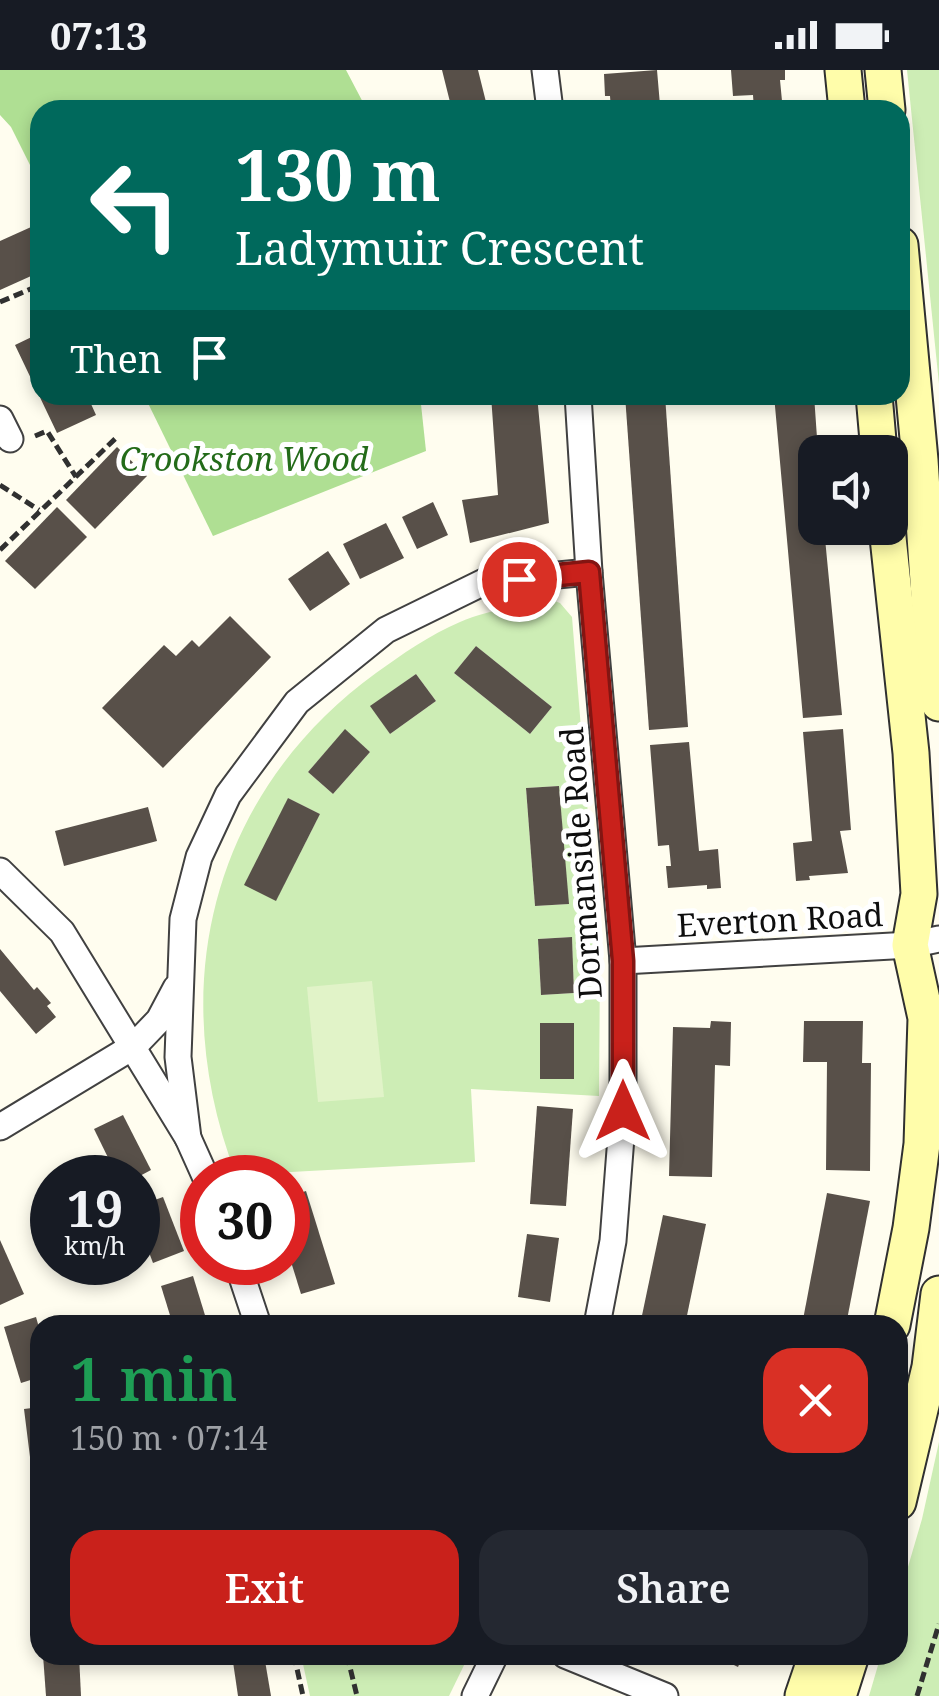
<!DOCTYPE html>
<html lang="en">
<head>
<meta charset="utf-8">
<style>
  body { margin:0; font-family:"Noto Serif",serif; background:#242831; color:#f1f3f6; height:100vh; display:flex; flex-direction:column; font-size:38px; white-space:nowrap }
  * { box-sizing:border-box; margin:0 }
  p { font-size:32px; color:#9ea1a6 }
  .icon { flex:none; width:55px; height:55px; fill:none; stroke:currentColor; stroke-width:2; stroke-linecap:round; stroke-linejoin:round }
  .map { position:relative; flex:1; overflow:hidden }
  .details { position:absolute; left:30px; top:1245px; width:878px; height:350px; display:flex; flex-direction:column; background:#171b24; border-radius:30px; box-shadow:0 5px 15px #0003 }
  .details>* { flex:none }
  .hud { position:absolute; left:30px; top:30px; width:880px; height:305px; border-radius:30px; box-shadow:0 5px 15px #0003; background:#00695c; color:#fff; overflow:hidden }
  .buttons { position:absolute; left:798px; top:365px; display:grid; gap:20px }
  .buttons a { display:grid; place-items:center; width:110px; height:110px; border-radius:20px; background:#171b24; box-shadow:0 5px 15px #0003; font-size:50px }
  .speed { position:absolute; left:30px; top:1085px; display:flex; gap:20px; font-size:50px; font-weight:700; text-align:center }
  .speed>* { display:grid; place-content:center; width:130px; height:130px; border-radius:50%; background:#171b24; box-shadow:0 5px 15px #0003; line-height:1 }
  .speed small { font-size:25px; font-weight:400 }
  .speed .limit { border:15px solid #d22; background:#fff; color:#111 }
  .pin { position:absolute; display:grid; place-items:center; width:85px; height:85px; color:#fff; margin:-42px; border:5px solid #fff; border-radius:50%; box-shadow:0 2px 10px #0007 }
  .me { position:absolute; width:110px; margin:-55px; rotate:0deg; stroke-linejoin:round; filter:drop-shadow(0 0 8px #0008) }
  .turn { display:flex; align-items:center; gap:35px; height:210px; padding:0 40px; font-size:45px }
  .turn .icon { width:130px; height:130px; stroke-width:2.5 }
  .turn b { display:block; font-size:70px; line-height:85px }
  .then { display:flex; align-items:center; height:95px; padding:0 40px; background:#0003; gap:20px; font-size:38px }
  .round { display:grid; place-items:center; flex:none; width:105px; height:105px; border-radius:30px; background:#242831 }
  .overview { display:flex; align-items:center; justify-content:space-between; height:170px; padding:0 40px }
  h1 { font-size:60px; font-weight:600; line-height:75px; color:#1e9e55 }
  .primary-button { display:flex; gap:20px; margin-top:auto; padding:20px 40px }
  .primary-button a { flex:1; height:115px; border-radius:30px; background:#c9211b; color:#fff; font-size:40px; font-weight:600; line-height:115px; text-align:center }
  .primary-button a+a { background:#242831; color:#f1f3f6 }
  .status { display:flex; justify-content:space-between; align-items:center; height:70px; padding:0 50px; background:#171b24; direction:ltr }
  .status svg { height:28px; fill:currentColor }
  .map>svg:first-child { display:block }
  .green { fill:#cdedb5; fill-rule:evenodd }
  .forest { fill:#afdf93 }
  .pitch { fill:#e1f3c8 }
  .building { fill:#585049 }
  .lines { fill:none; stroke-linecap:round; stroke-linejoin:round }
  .street-casing { stroke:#414141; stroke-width:29 }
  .secondary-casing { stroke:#303030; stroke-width:39 }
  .path { stroke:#303030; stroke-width:5; stroke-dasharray:10 5; stroke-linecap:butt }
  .street { stroke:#fff; stroke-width:25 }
  .secondary { stroke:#fffdaa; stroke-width:35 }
  .route-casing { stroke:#831512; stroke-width:25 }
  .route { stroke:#c9211b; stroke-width:18 }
  .labels { text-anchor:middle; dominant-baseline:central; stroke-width:10; stroke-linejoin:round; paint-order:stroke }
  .park-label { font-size:32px; font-style:italic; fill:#236b19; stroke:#fff }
  .street-label { font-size:32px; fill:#0e0e0e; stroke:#fff }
</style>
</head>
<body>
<div class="status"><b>07:13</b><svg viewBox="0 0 49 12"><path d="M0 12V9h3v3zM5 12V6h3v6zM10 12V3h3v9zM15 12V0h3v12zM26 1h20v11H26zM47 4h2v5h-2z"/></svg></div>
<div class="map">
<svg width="939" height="1626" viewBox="0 0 939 1626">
  <rect width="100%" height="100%" fill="#fffdef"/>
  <!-- green -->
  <g class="green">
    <polygon points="907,0 939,0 939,314"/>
    <path d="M549,529l11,4 12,14 28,347 -1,132 -128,-7 4,73 -239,13c-72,-187 -25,-382 140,-502 25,-18 55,-39 84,-51 28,-12 59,-16 89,-23zM476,576l76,61 -22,27 -76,-61zM416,604l20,27 -46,33 -19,-28zM345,660l25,22 -37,42 -25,-22zM559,716l9,118 -33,2 -9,-118zM288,728l32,16 -44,86zM572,867l2,56 -33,2 -3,-56zM540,953h34v56h-33z"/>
    <polygon points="939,1372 939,1626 869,1626 881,1585 898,1585 898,1531 922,1449"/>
    <polygon points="301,1585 468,1585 468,1587 449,1626 310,1626"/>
  </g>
  <!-- forest -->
  <g class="forest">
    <polygon points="0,0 346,0 367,40 40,40 40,115 11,57 0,45"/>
    <polygon points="144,325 420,325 426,381 213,466"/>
  </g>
  <!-- pitch -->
  <polygon class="pitch" points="372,911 384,1027 318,1032 307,917"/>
  <!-- building -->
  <g class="building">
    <polygon points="442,0 478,0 488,40 452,40"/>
    <polygon points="657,0 660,35 640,36 640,40 611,40 610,26 605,26 604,4"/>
    <polygon points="731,0 785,0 785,10 780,10 782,31 793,30 793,40 754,40 753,25 733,26"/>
    <polygon points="40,153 40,202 0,220 0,171"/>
    <polygon points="40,263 40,325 87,325 96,345 57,363 15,275"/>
    <polygon points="491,325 537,325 549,453 470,473 462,430 498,425"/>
    <polygon points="625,325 665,325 688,657 649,660"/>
    <polygon points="774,325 814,325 818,382 815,382 815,458 824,458 842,645 803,648"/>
    <polygon points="117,377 147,406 95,459 66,430"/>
    <polygon points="433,432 448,465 417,479 402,447"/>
    <polygon points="57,437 87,467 35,519 5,491"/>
    <polygon points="386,453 404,488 360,509 343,474"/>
    <polygon points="328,481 350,514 310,541 288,509"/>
    <polygon points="230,546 271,587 163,698 102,638 164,575 176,586 192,570 199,577"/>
    <polygon points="476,576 552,637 530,664 454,603"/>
    <polygon points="416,604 436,631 390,664 370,636"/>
    <polygon points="345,659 370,682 333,724 308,702"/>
    <polygon points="843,659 851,760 840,761 848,803 809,806 810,810 796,811 793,773 812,771 803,662"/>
    <polygon points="689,672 699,781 718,779 721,818 707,819 707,815 668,818 666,796 671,796 669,775 658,776 650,675"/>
    <polygon points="559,716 569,834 535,836 526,718"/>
    <polygon points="288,728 320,744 276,831 244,815"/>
    <polygon points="148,737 157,771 64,796 55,761"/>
    <polygon points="572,867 574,923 541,925 538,869"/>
    <polygon points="0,879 34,920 37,917 51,933 47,936 56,947 36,964 0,921"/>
    <polygon points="711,951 731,952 730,996 715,995 712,1107 669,1106 673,957 710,958"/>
    <polygon points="804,951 863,951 862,993 871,993 870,1101 826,1100 827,992 803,992"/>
    <rect x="540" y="953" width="34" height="56"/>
    <polygon points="537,1036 573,1039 566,1136 530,1134"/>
    <polygon points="123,1045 151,1100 136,1108 118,1108 94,1059"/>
    <polygon points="306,1121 335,1214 301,1224 288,1182 288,1127"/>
    <polygon points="827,1123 870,1131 846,1255 802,1255"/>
    <polygon points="163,1127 184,1181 153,1193 138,1153 138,1136"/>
    <polygon points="663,1145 706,1154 685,1255 640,1255"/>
    <polygon points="527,1164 559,1168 550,1232 518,1227"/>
    <polygon points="0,1170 24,1224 0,1235"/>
    <polygon points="193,1206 208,1255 173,1255 161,1216"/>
    <polygon points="36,1247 40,1261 40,1307 21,1313 4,1257"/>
    <polygon points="40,1337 40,1434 36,1435 24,1339"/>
    <polygon points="43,1585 79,1585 81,1626 46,1626"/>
    <polygon points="232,1585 264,1585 271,1626 238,1626"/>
    <polygon points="713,1585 743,1585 738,1597"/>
  </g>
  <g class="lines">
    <!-- street casing -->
    <g class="street-casing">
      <g id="street">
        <polyline points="545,0 550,40"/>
        <polyline points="578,325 589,502 623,891 623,1041 613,1171 597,1255"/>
        <polyline points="0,349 10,369"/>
        <polyline points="0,801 62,862 188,1068 206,1108"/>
        <polyline points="623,891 910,875 939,869"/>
        <polyline points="0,1057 134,976 159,950 176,918"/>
        <polyline points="188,1068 178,987 183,849 199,787 228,725 297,632 386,560 484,512 589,502"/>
        <polyline points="237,1192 258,1255"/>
        <polyline points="565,1585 665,1626"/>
        <polyline points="475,1626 495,1585"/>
      </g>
    </g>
    <!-- secondary casing -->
    <g class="secondary-casing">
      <g id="secondary">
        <polyline points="843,0 847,40"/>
        <polyline points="883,0 887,40"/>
        <polyline points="900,175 920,390 935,617 939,633"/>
        <polyline points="874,325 879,382"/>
        <polyline points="887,458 911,683 919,824 910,875 926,948 922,1074 911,1158 892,1255"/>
        <polyline points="898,1432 930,1297 939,1224"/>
        <polyline points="803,1626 817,1585"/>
        <polyline points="838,1626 851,1585"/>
      </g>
    </g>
    <!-- path -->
    <g class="path">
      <polyline points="0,232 40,215"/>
      <polyline points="35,366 47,361 76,407"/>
      <polyline points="0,415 39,440"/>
      <polyline points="0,480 117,367"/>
      <polyline points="294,1585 303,1626"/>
      <polyline points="347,1585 357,1626"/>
      <polyline points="917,1626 939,1554"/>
    </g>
    <!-- street -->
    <use href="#street" class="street"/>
    <!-- secondary -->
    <use href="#secondary" class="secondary"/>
  </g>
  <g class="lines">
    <!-- route casing -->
    <g class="route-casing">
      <polyline id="route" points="519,509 589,502 623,891 623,1041"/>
    </g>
    <!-- route -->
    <use href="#route" class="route"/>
  </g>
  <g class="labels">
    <!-- park labels -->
    <g class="park-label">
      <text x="244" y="388">Crookston Wood</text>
    </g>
    <!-- street labels -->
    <g class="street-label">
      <text transform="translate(580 793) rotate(-94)">Dormanside Road</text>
      <text transform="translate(780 849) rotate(-3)">Everton Road</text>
    </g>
  </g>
</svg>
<div class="buttons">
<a><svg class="icon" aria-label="sound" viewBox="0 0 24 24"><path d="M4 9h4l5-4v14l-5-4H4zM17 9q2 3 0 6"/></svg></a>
</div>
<div class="speed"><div>19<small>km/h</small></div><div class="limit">30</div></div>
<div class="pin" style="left:519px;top:509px;background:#d93025"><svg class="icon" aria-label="arrive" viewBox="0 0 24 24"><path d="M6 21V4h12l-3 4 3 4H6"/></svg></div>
<svg class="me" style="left:623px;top:1041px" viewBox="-20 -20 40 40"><path d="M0-17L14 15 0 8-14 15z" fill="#c9211b" stroke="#fff" stroke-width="4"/></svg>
<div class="hud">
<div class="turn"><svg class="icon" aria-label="left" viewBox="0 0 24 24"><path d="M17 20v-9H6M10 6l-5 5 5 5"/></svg><div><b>130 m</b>Ladymuir Crescent</div></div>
<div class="then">Then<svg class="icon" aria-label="arrive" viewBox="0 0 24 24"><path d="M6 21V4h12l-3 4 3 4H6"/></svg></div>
</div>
<section class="details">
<div class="overview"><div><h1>1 min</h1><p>150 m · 07:14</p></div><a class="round" style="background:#d93025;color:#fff"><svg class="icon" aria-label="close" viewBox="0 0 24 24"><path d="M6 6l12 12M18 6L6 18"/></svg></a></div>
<div class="primary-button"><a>Exit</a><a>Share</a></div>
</section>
</div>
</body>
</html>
